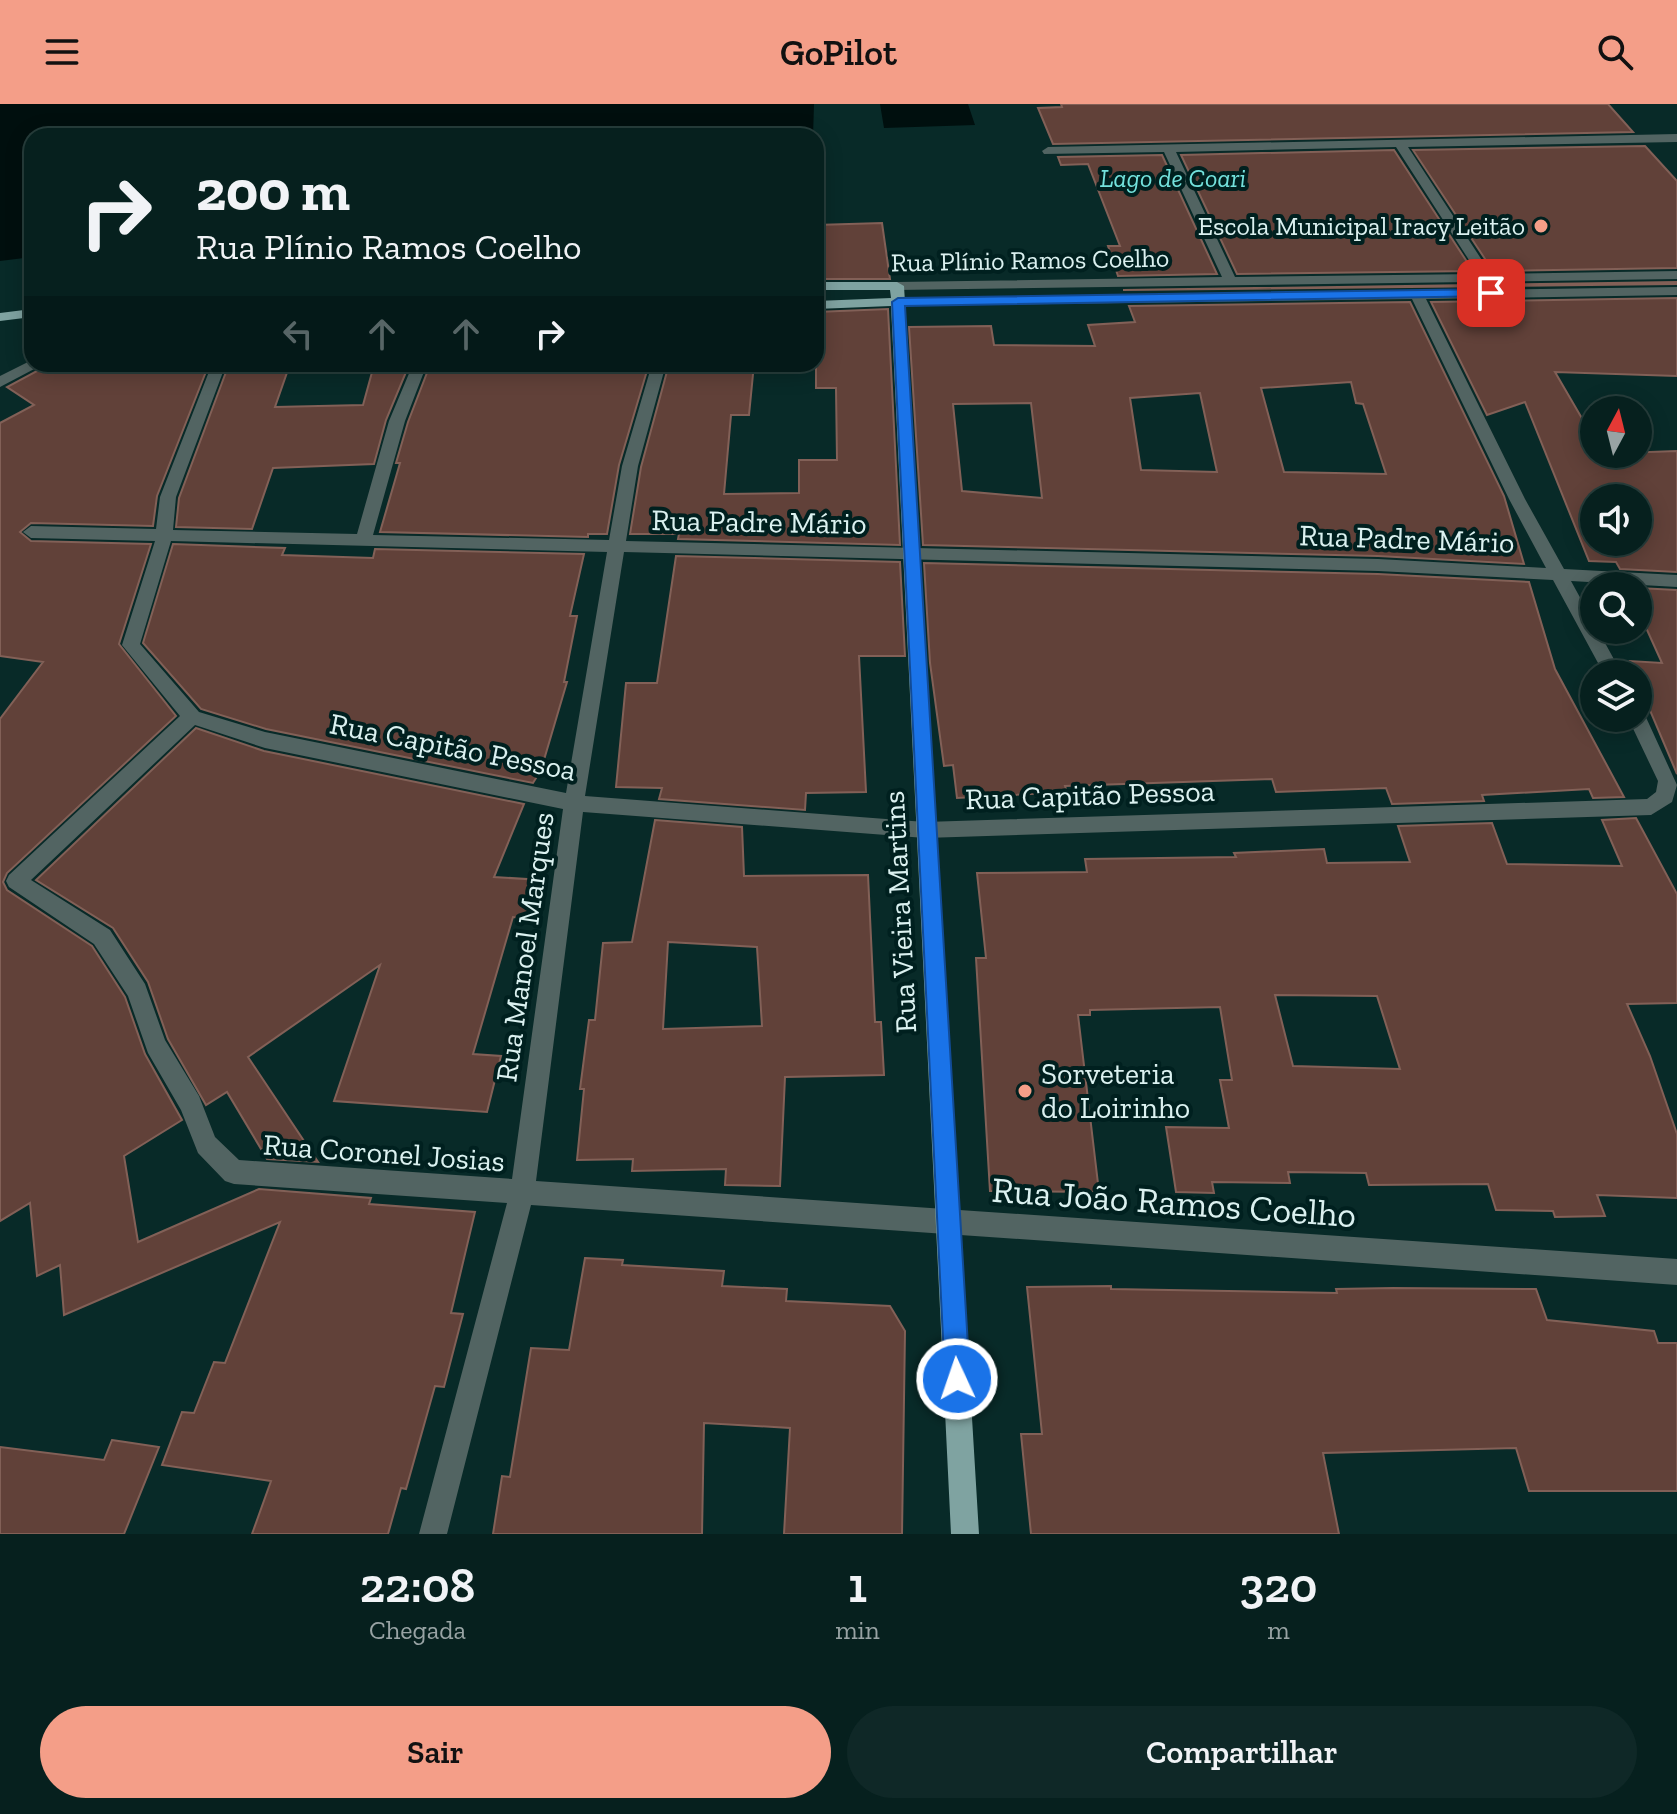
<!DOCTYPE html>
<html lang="pt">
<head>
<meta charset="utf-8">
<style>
  body { margin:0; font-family:"Zilla Slab",serif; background:#0f2827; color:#f1f3f6; height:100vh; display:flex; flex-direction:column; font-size:30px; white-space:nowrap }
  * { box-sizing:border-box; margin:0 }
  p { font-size:26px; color:#98a3a4 }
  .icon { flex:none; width:44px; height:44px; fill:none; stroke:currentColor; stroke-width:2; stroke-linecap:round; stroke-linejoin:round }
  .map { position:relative; height:1430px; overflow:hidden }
  .sheet { display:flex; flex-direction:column; background:#06201e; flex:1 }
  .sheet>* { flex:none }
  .banner { position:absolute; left:24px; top:24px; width:800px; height:244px; border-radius:24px; box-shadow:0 4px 20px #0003,0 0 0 2px #273e3c; background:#06201e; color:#f1f3f6; overflow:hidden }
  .needle { width:52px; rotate:7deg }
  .buttons { position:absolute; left:1580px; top:292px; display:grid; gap:16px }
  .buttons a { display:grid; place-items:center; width:72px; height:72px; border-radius:50%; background:#06201e; box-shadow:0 4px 20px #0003,0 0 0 2px #273e3c; font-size:40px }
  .pin { position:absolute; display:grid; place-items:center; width:68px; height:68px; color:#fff; margin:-34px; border-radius:16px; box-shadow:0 4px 12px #0006 }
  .me { position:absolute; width:88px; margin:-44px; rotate:357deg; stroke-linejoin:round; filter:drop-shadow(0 0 6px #0008) }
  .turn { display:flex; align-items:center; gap:28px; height:168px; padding:0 40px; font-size:36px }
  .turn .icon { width:104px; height:104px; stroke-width:2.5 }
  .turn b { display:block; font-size:56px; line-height:68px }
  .lanes { display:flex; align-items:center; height:76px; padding:0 40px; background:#0003; justify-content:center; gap:40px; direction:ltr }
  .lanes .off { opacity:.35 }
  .eta { display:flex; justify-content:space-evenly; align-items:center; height:136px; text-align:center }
  .eta b { font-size:48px; font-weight:600; line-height:56px }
  .primary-button { display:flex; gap:16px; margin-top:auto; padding:16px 40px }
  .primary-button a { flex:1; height:92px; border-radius:48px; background:#f49e88; color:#111; font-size:32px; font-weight:600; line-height:92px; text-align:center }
  .primary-button a+a { background:#0f2827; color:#f1f3f6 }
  header { display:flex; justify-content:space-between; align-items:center; height:104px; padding:0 40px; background:#f49e88; color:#111; font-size:36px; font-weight:600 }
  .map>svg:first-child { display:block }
  .water { fill:#000f0e }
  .building { fill:#614139; stroke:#826057; stroke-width:2; fill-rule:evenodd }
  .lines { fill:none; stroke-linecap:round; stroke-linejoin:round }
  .minor { fill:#526462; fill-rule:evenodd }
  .major { fill:#7fa3a1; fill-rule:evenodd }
  .route { fill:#1a73e8; stroke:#114b97; stroke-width:2 }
  .poi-dot { fill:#f49e88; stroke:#00201f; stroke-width:3 }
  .labels { text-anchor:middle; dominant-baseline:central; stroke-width:8; stroke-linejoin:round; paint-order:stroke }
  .far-water-label { font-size:26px; font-style:italic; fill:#73e2dd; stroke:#00201f }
  .far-poi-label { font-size:26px; fill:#dbf1f0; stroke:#00201f; text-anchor:end }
  .far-street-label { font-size:26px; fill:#dbf1f0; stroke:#00201f }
  .street-label { font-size:30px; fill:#dbf1f0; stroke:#00201f }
  .poi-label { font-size:30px; fill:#dbf1f0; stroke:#00201f; text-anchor:start }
  .near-street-label { font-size:36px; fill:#dbf1f0; stroke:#00201f }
</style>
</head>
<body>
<header><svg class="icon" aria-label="menu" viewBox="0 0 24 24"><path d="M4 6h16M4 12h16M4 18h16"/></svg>GoPilot<svg class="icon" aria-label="search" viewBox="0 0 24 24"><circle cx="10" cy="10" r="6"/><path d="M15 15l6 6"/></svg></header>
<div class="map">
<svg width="1677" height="1430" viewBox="0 0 1677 1430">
  <rect width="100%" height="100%" fill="#082a28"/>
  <!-- water -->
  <g class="water">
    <polygon points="0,0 814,0 813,32 32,32 32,153 0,157"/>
    <polygon points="880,0 968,0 975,21 884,24"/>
  </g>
  <!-- building -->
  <g class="building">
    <polygon points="1061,0 1608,0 1633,28 1053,40 1038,4 1062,3"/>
    <polygon points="1645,42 1677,77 1677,164 1493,167 1413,46"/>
    <polygon points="1394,46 1473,167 1237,170 1181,51"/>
    <polygon points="1162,51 1217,170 1118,172 1108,142 1120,142 1088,60 1061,61 1058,53"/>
    <polygon points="882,119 890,175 816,175 816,121"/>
    <polygon points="1677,178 1677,180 1123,186"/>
    <path d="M1677,194v78l-122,-4 39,67v15l83,-3v121l-57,-3 -4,-7 -27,-1 -64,-159 -38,13 -56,-113zM1594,394h44v44h-44z"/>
    <path d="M1410,198l94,194 20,68 -146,-8 -455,-11 -14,-218 82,-1 3,19 101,1 -7,-21 47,-3 -6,-16zM1351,278l5,21 7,1 23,70 -102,-2 -23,-84zM1200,289l17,79 -76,-2 -11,-72zM1031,299l11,95 -80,-7 -9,-87z"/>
    <polygon points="888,205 900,441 678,435 679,430 630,430 641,363 669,260 754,260 749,311 731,311 724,390 799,389 799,356 837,356 836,284 816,284 816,208"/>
    <polygon points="43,260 209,260 157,392 153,422 31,419 20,428 31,437 151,440 119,540 176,612 7,769 3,778 7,786 92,842 125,893 145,950 182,1016 124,1052 138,1138 259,1085 371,1094 369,1100 475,1108 451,1209 463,1210 444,1283 435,1282 406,1385 401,1384 388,1430 252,1430 271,1377 162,1361 182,1308 194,1309 214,1258 225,1259 280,1118 64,1211 60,1161 37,1172 30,1099 0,1117 0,615 43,558 0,552 0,319 34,301 7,283 39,266"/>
    <polygon points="229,260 290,260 275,303 363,301 374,261 409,261 386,316 374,360 273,364 252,425 176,423 179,394"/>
    <polygon points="649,260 619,361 607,430 588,430 588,433 380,428 400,359 396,359 408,318 430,261"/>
    <polygon points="173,440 285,444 282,451 373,454 375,445 584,450 570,512 577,512 564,578 567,578 541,666 533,679 266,625 201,605 143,539"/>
    <polygon points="676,452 900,458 905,552 859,552 866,688 806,689 805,706 659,695 662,684 616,683 626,579 657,579"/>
    <polygon points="924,459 1378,470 1529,478 1555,565 1624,693 1593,694 1589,685 1482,691 1484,697 1392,700 1386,684 1276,688 1272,675 1065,682 1067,688 957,694 953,661 944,662 930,559"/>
    <polygon points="1638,484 1677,486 1677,670 1638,578 1638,570 1635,570 1630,557 1662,559 1638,506"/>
    <polygon points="196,624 264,647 524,700 494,773 542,776 532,815 513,813 473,950 501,952 487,1008 334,997 380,861 248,953 318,1058 267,1055 227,988 206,1001 168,935 148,878 113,824 36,776"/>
    <path d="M1636,714l41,76v109l-50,1 23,52 27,78v64l-80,-3 8,21 -50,1 -2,-6 -57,-1 -8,-26 -119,1 -3,-12 -78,-1 2,11 -78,-1 2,11 -38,-1 -10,-65 63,1 -9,-48h12l-12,-73 -130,3v5h-12l21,177 -109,-1 -14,-233h10l-9,-85 110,-1 -2,-13 151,-2 -2,-4 90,-4 3,14 83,-1 -12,-36 94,-3 15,41 115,2 -20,-46zM1275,891l102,1 23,73 -107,-3z"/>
    <path d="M655,716l87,7 2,49 124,-1 7,147h6l3,53 -99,2 -5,109 -55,-1 1,-16 -94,2 1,-12 -56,1 7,-71h-4l9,-69h6l8,-77 29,-1zM668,838l89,5 5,79 -99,3z"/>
    <polygon points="585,1154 623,1156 622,1161 724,1167 722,1182 787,1185 786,1197 890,1202 905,1227 902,1430 784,1430 790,1324 704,1319 702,1430 493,1430 502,1372 510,1373 531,1244 569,1246"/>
    <polygon points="1111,1182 1111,1185 1337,1189 1336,1185 1393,1184 1536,1185 1547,1216 1654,1227 1658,1239 1677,1239 1677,1387 1529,1387 1516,1344 1323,1349 1339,1430 1031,1430 1021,1330 1042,1330 1027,1183"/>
    <polygon points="112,1336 159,1343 124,1430 0,1430 0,1343 104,1356"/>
  </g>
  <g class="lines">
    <!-- minor -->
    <g class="minor">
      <path d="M1677,30v8l-269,5 83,127 186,-3v8l-780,11 -7,-4 7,-4 325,-5 -58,-125 -120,2 -2,-3 6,-4zM1396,43l82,127 -243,3 -59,-125z"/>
      <path d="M1677,183v8l-251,4 99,200 39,70 113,6v12l-106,-6 23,42v7h4l24,44h-18l-51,-94 -175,-9 -754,-19 -39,244 340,26 722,-23 9,-7 2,-11 -30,-63h10v-7l6,2 33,72 -5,17 -21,13 -726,23 -342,-26 -47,369 1141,78v26l-1146,-80 -84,329h-28l88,-331 -273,-19 -9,-3 -27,-28 -17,-43 -33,-57 -20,-57 -34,-52 -85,-57 -3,-6 3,-6 171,-159 -58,-71 33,-104 -124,-3 -8,-6 8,-6 125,3 4,-32 52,-133h14l-50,133 -3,33 184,4 32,-113 24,-57h14l-22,57 -32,114 236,5 13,-74 30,-102h14l-28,102 -12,75 752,18 168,9 -37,-69 -97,-200 -514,7 -7,-4 7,-4zM171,437l436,11 -41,241 -301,-61 -66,-20 -59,-68zM195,621l70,23 298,61 -51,370 -273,-19 -24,-23 -16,-41 -34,-56 -20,-56 -35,-54 -79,-50z"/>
      <polygon points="32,256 32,260 40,260 38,263 0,283 0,272"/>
    </g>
    <!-- major -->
    <g class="major">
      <polygon points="816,178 897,178 904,182 979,1430 951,1430 891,202 816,205 816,197 891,194 890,186 816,186"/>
      <polygon points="32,205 32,213 0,217 0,209"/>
    </g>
  </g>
  <!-- route -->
  <polygon class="route" points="1491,185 1495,187 1495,192 905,202 970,1275 966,1283 957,1287 949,1283 945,1275 892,198 898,194"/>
  <!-- markers -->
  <g class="poi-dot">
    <circle cx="1541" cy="122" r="8"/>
    <circle cx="1025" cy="987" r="8"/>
  </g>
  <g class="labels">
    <!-- far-water labels -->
    <g class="far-water-label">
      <text x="1173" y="74">Lago de Coari</text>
    </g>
    <!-- far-poi labels -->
    <g class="far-poi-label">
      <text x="1525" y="122">Escola Municipal Iracy Leitão</text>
    </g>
    <!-- far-street labels -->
    <g class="far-street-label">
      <text transform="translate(1030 156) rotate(-1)">Rua Plínio Ramos Coelho</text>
    </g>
    <!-- street labels -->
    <g class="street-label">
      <text transform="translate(759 418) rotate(1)">Rua Padre Mário</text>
      <text transform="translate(1407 435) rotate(2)">Rua Padre Mário</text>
      <text transform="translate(453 643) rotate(11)">Rua Capitão Pessoa</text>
      <text transform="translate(1090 691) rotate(-2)">Rua Capitão Pessoa</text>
      <text transform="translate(900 808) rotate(-93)">Rua Vieira Martins</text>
      <text transform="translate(525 843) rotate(-82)">Rua Manoel Marques</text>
      <text transform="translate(384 1049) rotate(4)">Rua Coronel Josias</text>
    </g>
    <!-- poi labels -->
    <g class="poi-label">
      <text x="1041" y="970">Sorveteria<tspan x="1041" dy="34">do Loirinho</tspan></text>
    </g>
    <!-- near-street labels -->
    <g class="near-street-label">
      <text transform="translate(1174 1098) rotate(4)">Rua João Ramos Coelho</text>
    </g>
  </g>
</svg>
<div class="buttons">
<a><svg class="needle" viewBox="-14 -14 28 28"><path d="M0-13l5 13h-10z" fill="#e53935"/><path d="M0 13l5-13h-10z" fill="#98a3a4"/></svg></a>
<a><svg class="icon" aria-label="sound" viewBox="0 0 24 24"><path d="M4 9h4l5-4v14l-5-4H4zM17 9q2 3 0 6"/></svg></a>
<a><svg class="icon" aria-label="search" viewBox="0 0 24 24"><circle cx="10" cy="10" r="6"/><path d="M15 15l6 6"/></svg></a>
<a><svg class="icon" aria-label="layers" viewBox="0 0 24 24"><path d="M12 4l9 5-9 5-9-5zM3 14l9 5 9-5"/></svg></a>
</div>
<div class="pin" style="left:1491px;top:189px;background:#d93025"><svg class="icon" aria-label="arrive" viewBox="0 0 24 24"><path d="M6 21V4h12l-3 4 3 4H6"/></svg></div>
<svg class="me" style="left:957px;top:1275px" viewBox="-20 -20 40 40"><circle r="17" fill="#1a73e8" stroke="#fff" stroke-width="3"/><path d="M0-11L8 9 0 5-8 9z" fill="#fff"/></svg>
<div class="banner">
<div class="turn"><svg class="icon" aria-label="right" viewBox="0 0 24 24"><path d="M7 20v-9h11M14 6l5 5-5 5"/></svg><div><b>200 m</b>Rua Plínio Ramos Coelho</div></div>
<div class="lanes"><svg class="icon off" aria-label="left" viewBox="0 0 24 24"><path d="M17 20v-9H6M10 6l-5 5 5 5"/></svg><svg class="icon off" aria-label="ahead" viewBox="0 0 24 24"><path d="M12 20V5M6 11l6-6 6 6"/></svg><svg class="icon off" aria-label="ahead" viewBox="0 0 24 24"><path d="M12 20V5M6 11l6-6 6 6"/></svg><svg class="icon" aria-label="right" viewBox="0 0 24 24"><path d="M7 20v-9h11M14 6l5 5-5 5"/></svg></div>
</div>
</div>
<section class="sheet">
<div class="eta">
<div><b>22:08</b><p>Chegada</p></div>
<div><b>1</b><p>min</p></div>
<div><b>320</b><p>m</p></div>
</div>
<div class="primary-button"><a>Sair</a><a>Compartilhar</a></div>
</section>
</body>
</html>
